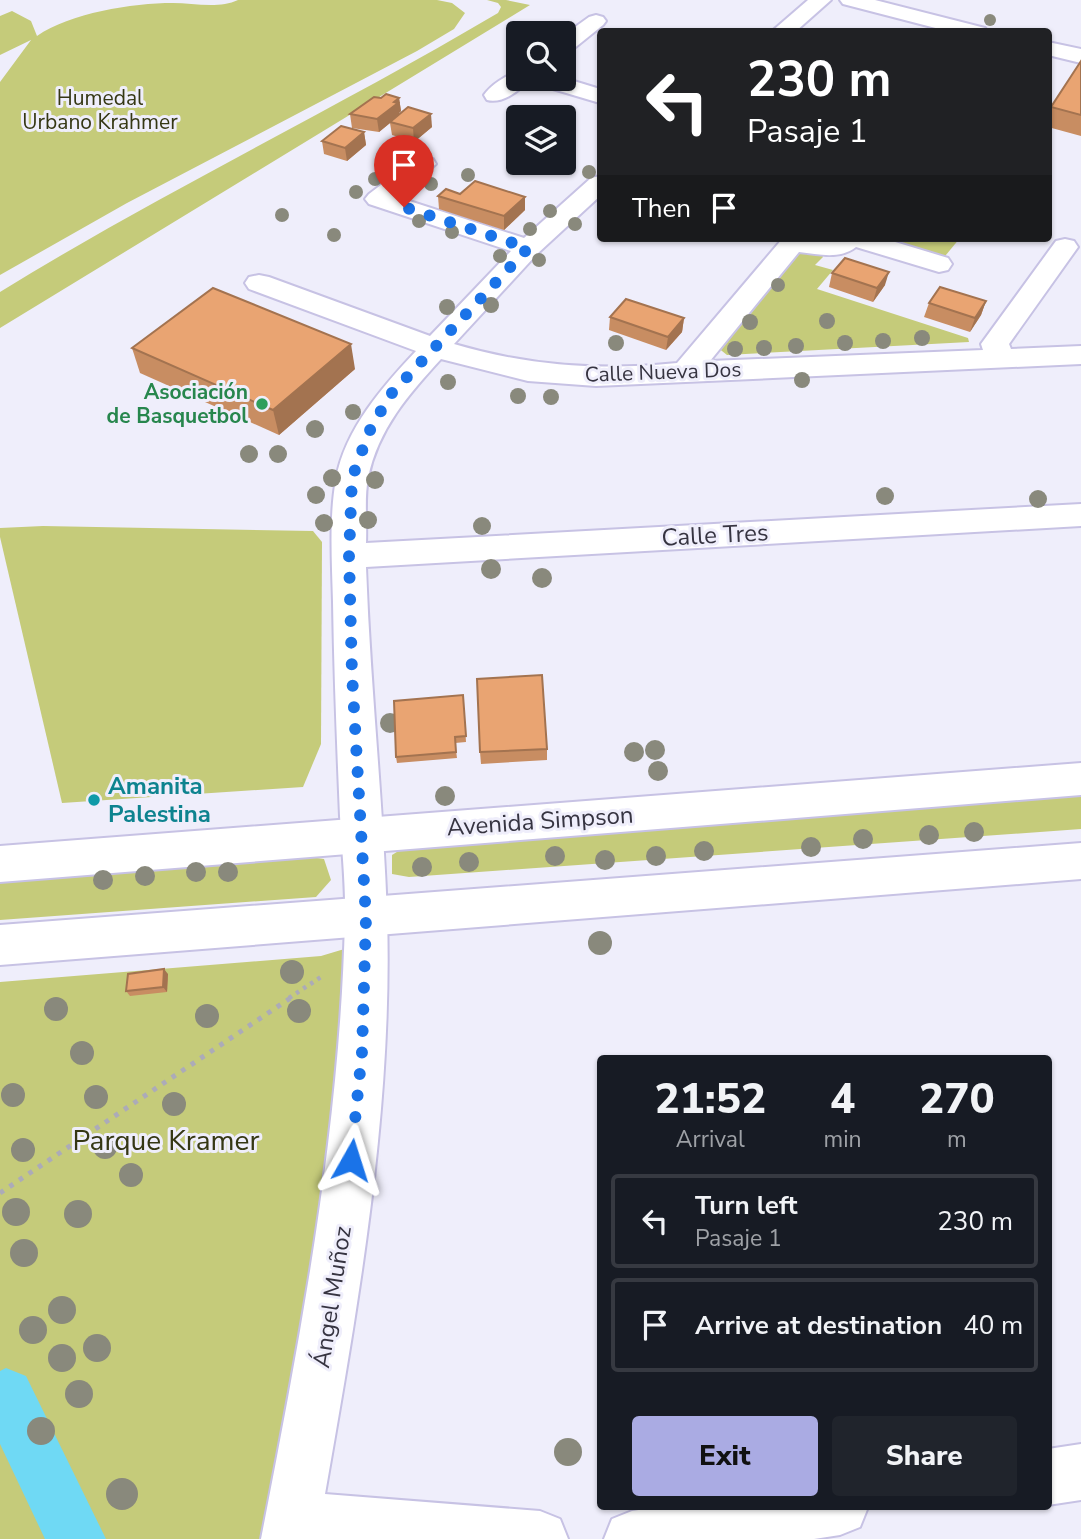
<!DOCTYPE html>
<html lang="en">
<head>
<meta charset="utf-8">
<style>
  body { margin:0; font-family:"Nunito Sans",sans-serif; background:#20242c; color:#f1f3f6; height:100vh; display:flex; flex-direction:column; font-size:26px; white-space:nowrap }
  * { box-sizing:border-box; margin:0 }
  p { font-size:23px; color:#9ea1a6 }
  .icon { flex:none; width:38px; height:38px; fill:none; stroke:currentColor; stroke-width:2; stroke-linecap:round; stroke-linejoin:round }
  .map { position:relative; flex:1; overflow:hidden }
  .drawer { position:absolute; left:597px; top:1055px; width:455px; height:455px; display:flex; flex-direction:column; background:#171b24; border-radius:7px; box-shadow:0 2px 5px #0004 }
  .drawer>* { flex:none }
  .banner { position:absolute; left:597px; top:28px; width:455px; height:214px; border-radius:7px; box-shadow:0 2px 5px #0004; background:#202124; color:#fff; overflow:hidden }
  .fabs { position:absolute; left:506px; top:21px; display:grid; gap:14px }
  .fabs a { display:grid; place-items:center; width:70px; height:70px; border-radius:7px; background:#171b24; box-shadow:0 2px 5px #0004; font-size:35px }
  .pin { position:absolute; display:grid; place-items:center; width:60px; height:60px; color:#fff; margin:-72px -30px; border-radius:50% 50% 50% 0; rotate:-45deg; box-shadow:0 0 7px #0007 }
  .pin .icon { rotate:45deg }
  .me { position:absolute; width:77px; margin:-38px; rotate:6deg; stroke-linejoin:round; filter:drop-shadow(0 0 5px #0008) }
  .turn { display:flex; align-items:center; gap:24px; height:147px; padding:0 35px; font-size:32px }
  .turn .icon { width:91px; height:91px; stroke-width:2.5 }
  .turn b { display:block; font-size:49px; line-height:60px }
  .then { display:flex; align-items:center; height:66px; padding:0 35px; background:#0003; gap:14px; font-size:26px }
  .eta { display:flex; justify-content:space-evenly; align-items:center; height:119px; text-align:center }
  .eta b { font-size:42px; font-weight:800; line-height:49px }
  .action { display:flex; gap:14px; margin-top:auto; padding:14px 35px }
  .action a { flex:1; height:80px; border-radius:7px; background:#aaabe3; color:#111; font-size:28px; font-weight:800; line-height:80px; text-align:center }
  .action a+a { background:#20242c; color:#f1f3f6 }
  ul { padding:0; list-style:none }
  li { display:flex; align-items:center; gap:21px; height:94px; margin:0 14px 10px; padding:0 21px; border:4px solid #363941; border-radius:7px }
  li div { flex:1 }
  li b { display:block; font-size:26px }
  li em { font-style:normal }
  .map>svg:first-child { display:block }
  .green { fill:#c5cb7a }
  .lines { fill:none; stroke-linecap:round; stroke-linejoin:round }
  .canal { fill:#6fd9f4; fill-rule:evenodd }
  .minor-casing { stroke:#c7c2e4; stroke-width:4 }
  .major-casing { stroke:#c7c2e4; stroke-width:4 }
  .path-far1 { stroke:#acabb8; stroke-width:4.5; stroke-dasharray:3.5 5; stroke-linecap:butt }
  .path { stroke:#acabb8; stroke-width:5; stroke-dasharray:4.5 7; stroke-linecap:butt }
  .minor { fill:#fff; fill-rule:evenodd }
  .major { fill:#fff; fill-rule:evenodd }
  .tree { fill:#89897c }
  .wall { fill:#c88d62 }
  .shaded-wall { fill:#a37350 }
  .building { fill:#e9a472; stroke:#a37350; stroke-width:2 }
  .route { stroke:#1a73e8; stroke-width:12; stroke-dasharray:0 21.6 }
  .leisure-dot { fill:#2e9e5b; stroke:#efeefb; stroke-width:2.5 }
  .culture-dot { fill:#0f9aa8; stroke:#efeefb; stroke-width:2.5 }
  .labels { text-anchor:middle; dominant-baseline:central; stroke-width:6; stroke-linejoin:round; paint-order:stroke }
  .far-park-label { font-size:21px; fill:#353714; stroke:#efeefb }
  .far-street-label { font-size:21px; fill:#363441; stroke:#efeefb }
  .far-leisure-label { font-size:21px; font-weight:bold; fill:#27864d; stroke:#efeefb; text-anchor:end }
  .street-label { font-size:24px; fill:#363441; stroke:#efeefb }
  .culture-label { font-size:24px; font-weight:bold; fill:#0d838f; stroke:#efeefb; text-anchor:start }
  .near-park-label { font-size:28px; fill:#353714; stroke:#efeefb }
</style>
</head>
<body>
<div class="map">
<svg width="1081" height="1539" viewBox="0 0 1081 1539">
  <rect width="100%" height="100%" fill="#efeefb"/>
  <!-- green -->
  <g class="green">
    <path d="M238,0h199l15,3 13,10 -11,16 -37,22 -290,152 -127,72v-193l31,-42 -31,15v-39l12,-5 19,10 6,15c33,-23 95,-33 136,-33 20,0 46,6 65,-3z"/>
    <path d="M487,0h19l24,5 -530,323v-36c162,-100 334,-182 498,-279l3,-6 -3,-4z"/>
    <polygon points="868,238 960,238 941,261"/>
    <polygon points="795,251 821,252 823,257 815,265 833,270 817,289 968,338 969,342 727,355 717,347"/>
    <polygon points="43,526 313,531 322,542 321,744 303,787 62,803 0,537 0,528"/>
    <polygon points="1081,796 1081,829 409,877 392,874 392,855 408,845"/>
    <polygon points="303,856 324,859 331,880 316,897 0,920 0,880"/>
    <polygon points="351,947 325,1230 260,1539 0,1539 0,982 321,956"/>
  </g>
  <g class="lines">
    <!-- canal -->
    <polygon class="canal" points="6,1368 26,1376 106,1539 45,1539 0,1444 0,1371"/>
    <!-- minor casing -->
    <g class="minor-casing">
      <g id="minor">
        <polygon points="808,0 831,0 795,32 771,32"/>
        <polygon points="596,15 603,17 606,21 603,25 572,50 564,51 564,35 589,17"/>
        <path d="M518,72v7h11c-9,12 -27,25 -42,21l-3,-5c7,-10 22,-20 34,-23z"/>
        <polygon points="564,78 600,89 600,103 536,84 533,79"/>
        <path d="M424,157l9,2 3,5 -39,33 127,41 67,-60 9,-2v20l-63,58 -83,90c75,22 146,27 223,19l106,-125h99l66,20 4,6 -4,6 -9,2 -83,-25c-17,13 -37,7 -57,5l-89,109 273,-11 -2,-6 75,-103 9,-2 9,2 4,6 -69,97 2,5 70,-3v18l-485,22 -68,-5 -87,-22c-32,35 -63,70 -73,119 -4,20 -1,44 -2,65l715,-39v22l-715,41c4,117 17,233 21,349 6,194 -29,389 -62,578l215,17 20,8 8,20h-307c40,-205 79,-409 84,-619 1,-34 -3,-69 -5,-104 -3,-71 -6,-143 -7,-214 -1,-39 -4,-85 3,-123 9,-50 47,-93 80,-128l-167,-62 -4,-6 4,-6 10,-2 10,2 161,59 81,-85 -142,-47 -4,-5 4,-5 46,-35z"/>
        <polygon points="1081,1444 1081,1500 1048,1505 1048,1449"/>
        <polygon points="658,1507 868,1507 860,1527 840,1535 814,1539 604,1539 612,1519 632,1511"/>
      </g>
    </g>
    <!-- major casing -->
    <g class="major-casing">
      <g id="major">
        <polygon points="840,0 875,0 985,28 988,32 951,32 843,4"/>
        <polygon points="1048,42 1081,49 1081,63 1048,55"/>
        <polygon points="1081,763 1081,795 0,882 0,846"/>
        <polygon points="1081,843 1081,879 0,965 0,925"/>
      </g>
    </g>
    <!-- path-far1 -->
    <polyline class="path-far1" points="289,998 324,975"/>
    <!-- path -->
    <polyline class="path" points="0,1193 292,997"/>
    <!-- minor -->
    <use href="#minor" class="minor"/>
    <!-- major -->
    <use href="#major" class="major"/>
  </g>
  <!-- trees -->
  <g class="tree">
    <circle cx="990" cy="20" r="6"/>
    <circle cx="397" cy="159" r="7"/>
    <circle cx="589" cy="172" r="7"/>
    <circle cx="468" cy="175" r="7"/>
    <circle cx="375" cy="179" r="7"/>
    <circle cx="431" cy="184" r="7"/>
    <circle cx="356" cy="192" r="7"/>
    <circle cx="550" cy="211" r="7"/>
    <circle cx="282" cy="215" r="7"/>
    <circle cx="419" cy="221" r="7"/>
    <circle cx="575" cy="224" r="7"/>
    <circle cx="530" cy="229" r="7"/>
    <circle cx="452" cy="232" r="7"/>
    <circle cx="334" cy="235" r="7"/>
    <circle cx="500" cy="256" r="7"/>
    <circle cx="539" cy="260" r="7"/>
    <circle cx="778" cy="285" r="7"/>
    <circle cx="491" cy="305" r="8"/>
    <circle cx="447" cy="307" r="8"/>
    <circle cx="827" cy="321" r="8"/>
    <circle cx="750" cy="322" r="8"/>
    <circle cx="922" cy="338" r="8"/>
    <circle cx="883" cy="341" r="8"/>
    <circle cx="616" cy="343" r="8"/>
    <circle cx="845" cy="343" r="8"/>
    <circle cx="796" cy="346" r="8"/>
    <circle cx="764" cy="348" r="8"/>
    <circle cx="735" cy="349" r="8"/>
    <circle cx="802" cy="380" r="8"/>
    <circle cx="448" cy="382" r="8"/>
    <circle cx="518" cy="396" r="8"/>
    <circle cx="551" cy="397" r="8"/>
    <circle cx="353" cy="412" r="8"/>
    <circle cx="315" cy="429" r="9"/>
    <circle cx="249" cy="454" r="9"/>
    <circle cx="278" cy="454" r="9"/>
    <circle cx="332" cy="478" r="9"/>
    <circle cx="375" cy="480" r="9"/>
    <circle cx="316" cy="495" r="9"/>
    <circle cx="885" cy="496" r="9"/>
    <circle cx="1038" cy="499" r="9"/>
    <circle cx="368" cy="520" r="9"/>
    <circle cx="324" cy="523" r="9"/>
    <circle cx="482" cy="526" r="9"/>
    <circle cx="491" cy="569" r="10"/>
    <circle cx="542" cy="578" r="10"/>
    <circle cx="390" cy="723" r="10"/>
    <circle cx="655" cy="750" r="10"/>
    <circle cx="634" cy="752" r="10"/>
    <circle cx="658" cy="771" r="10"/>
    <circle cx="445" cy="796" r="10"/>
    <circle cx="974" cy="832" r="10"/>
    <circle cx="929" cy="835" r="10"/>
    <circle cx="863" cy="839" r="10"/>
    <circle cx="811" cy="847" r="10"/>
    <circle cx="704" cy="851" r="10"/>
    <circle cx="555" cy="856" r="10"/>
    <circle cx="656" cy="856" r="10"/>
    <circle cx="605" cy="860" r="10"/>
    <circle cx="469" cy="862" r="10"/>
    <circle cx="422" cy="867" r="10"/>
    <circle cx="196" cy="872" r="10"/>
    <circle cx="228" cy="872" r="10"/>
    <circle cx="145" cy="876" r="10"/>
    <circle cx="103" cy="880" r="10"/>
    <circle cx="600" cy="943" r="12"/>
    <circle cx="292" cy="972" r="12"/>
    <circle cx="56" cy="1009" r="12"/>
    <circle cx="299" cy="1011" r="12"/>
    <circle cx="207" cy="1016" r="12"/>
    <circle cx="82" cy="1053" r="12"/>
    <circle cx="13" cy="1095" r="12"/>
    <circle cx="96" cy="1097" r="12"/>
    <circle cx="174" cy="1104" r="12"/>
    <circle cx="105" cy="1147" r="12"/>
    <circle cx="23" cy="1150" r="12"/>
    <circle cx="131" cy="1175" r="12"/>
    <circle cx="16" cy="1212" r="14"/>
    <circle cx="78" cy="1214" r="14"/>
    <circle cx="24" cy="1253" r="14"/>
    <circle cx="62" cy="1310" r="14"/>
    <circle cx="33" cy="1330" r="14"/>
    <circle cx="97" cy="1348" r="14"/>
    <circle cx="62" cy="1358" r="14"/>
    <circle cx="79" cy="1394" r="14"/>
    <circle cx="41" cy="1431" r="14"/>
    <circle cx="568" cy="1452" r="14"/>
    <circle cx="122" cy="1494" r="16"/>
  </g>
  <!-- wall -->
  <g class="wall">
    <polygon points="1081,61 1081,136 1048,127 1048,114 1051,107"/>
    <polygon points="381,98 399,98 401,111 399,113 399,115 432,127 414,142 392,135 390,123 379,132 352,128 350,114"/>
    <polygon points="364,132 366,145 347,161 324,154 322,141"/>
    <polygon points="460,194 525,197 525,210 504,230 439,209 438,196"/>
    <polygon points="832,273 885,285 873,302 829,287"/>
    <polygon points="986,301 981,315 970,332 924,317 929,303"/>
    <polygon points="610,317 684,318 682,332 666,350 609,330"/>
    <polygon points="132,348 355,369 279,435 140,373"/>
    <polygon points="463,695 466,742 455,743 457,758 397,763 396,757"/>
    <polygon points="547,749 547,760 481,764 480,752"/>
    <polygon points="168,974 167,992 130,996 126,991"/>
  </g>
  <!-- shaded-wall -->
  <g class="shaded-wall">
    <polygon points="399,98 401,111 399,113 399,117 390,122 390,123 379,132 377,119"/>
    <polygon points="431,114 432,127 414,142 413,128"/>
    <polygon points="364,132 366,145 347,161 345,148"/>
    <polygon points="525,197 525,210 504,230 504,216"/>
    <polygon points="889,272 885,285 873,302 877,288"/>
    <polygon points="986,301 981,315 970,332 975,318"/>
    <polygon points="684,318 682,332 666,350 668,337"/>
    <polygon points="351,344 355,369 279,435 273,410"/>
    <polygon points="164,969 168,974 167,992 163,987"/>
  </g>
  <!-- building -->
  <g class="building">
    <polygon points="1081,61 1081,115 1051,107"/>
    <polygon points="386,94 399,98 394,102 398,103 377,119 350,114 374,97 381,98"/>
    <polygon points="408,107 431,114 413,128 390,122"/>
    <polygon points="341,126 364,132 345,148 322,141"/>
    <polygon points="475,181 525,197 504,216 438,196 446,189 460,194"/>
    <polygon points="845,258 889,272 877,288 832,273"/>
    <polygon points="940,287 986,301 975,318 929,303"/>
    <polygon points="213,288 351,344 273,410 132,348"/>
    <polygon points="626,299 684,318 668,337 610,317"/>
    <polygon points="542,675 547,749 480,752 477,679"/>
    <polygon points="463,695 466,736 455,737 456,752 396,757 394,701"/>
    <polygon points="164,969 163,987 126,991 128,974"/>
  </g>
  <g class="lines">
    <!-- route -->
    <polyline class="route" points="351,1160 362,1052 366,918 352,674 349,556 352,478 369,432 390,395 528,248 404,207"/>
  </g>
  <!-- markers -->
  <circle class="leisure-dot" cx="262" cy="404" r="7"/>
  <circle class="culture-dot" cx="94" cy="800" r="7"/>
  <g class="labels">
    <!-- far-park labels -->
    <g class="far-park-label">
      <text x="100" y="98">Humedal<tspan x="100" dy="24">Urbano Krahmer</tspan></text>
    </g>
    <!-- far-street labels -->
    <g class="far-street-label">
      <text transform="translate(663 372) rotate(-2)">Calle Nueva Dos</text>
    </g>
    <!-- far-leisure labels -->
    <g class="far-leisure-label">
      <text x="248" y="392">Asociación<tspan x="248" dy="24">de Basquetbol</tspan></text>
    </g>
    <!-- street labels -->
    <g class="street-label">
      <text transform="translate(715 535) rotate(-3)">Calle Tres</text>
      <text transform="translate(540 821) rotate(-4)">Avenida Simpson</text>
      <text transform="translate(332 1297) rotate(-81)">Ángel Muñoz</text>
    </g>
    <!-- culture labels -->
    <g class="culture-label">
      <text x="108" y="786">Amanita<tspan x="108" dy="28">Palestina</tspan></text>
    </g>
    <!-- near-park labels -->
    <g class="near-park-label">
      <text x="166" y="1141">Parque Kramer</text>
    </g>
  </g>
</svg>
<div class="fabs">
<a><svg class="icon" aria-label="search" viewBox="0 0 24 24"><circle cx="10" cy="10" r="6"/><path d="M15 15l6 6"/></svg></a>
<a><svg class="icon" aria-label="layers" viewBox="0 0 24 24"><path d="M12 4l9 5-9 5-9-5zM3 14l9 5 9-5"/></svg></a>
</div>
<div class="pin" style="left:404px;top:207px;background:#d93025"><svg class="icon" aria-label="arrive" viewBox="0 0 24 24"><path d="M6 21V4h12l-3 4 3 4H6"/></svg></div>
<svg class="me" style="left:351px;top:1160px" viewBox="-20 -20 40 40"><path d="M0-17L14 15 0 8-14 15z" fill="#1a73e8" stroke="#fff" stroke-width="4"/></svg>
<div class="banner">
<div class="turn"><svg class="icon" aria-label="left" viewBox="0 0 24 24"><path d="M17 20v-9H6M10 6l-5 5 5 5"/></svg><div><b>230 m</b>Pasaje 1</div></div>
<div class="then">Then<svg class="icon" aria-label="arrive" viewBox="0 0 24 24"><path d="M6 21V4h12l-3 4 3 4H6"/></svg></div>
</div>
<section class="drawer">
<div class="eta">
<div><b>21:52</b><p>Arrival</p></div>
<div><b>4</b><p>min</p></div>
<div><b>270</b><p>m</p></div>
</div>
<ul>
<li><svg class="icon" aria-label="left" viewBox="0 0 24 24"><path d="M17 20v-9H6M10 6l-5 5 5 5"/></svg><div><b>Turn left</b><p>Pasaje 1</p></div><em>230 m</em></li>
<li><svg class="icon" aria-label="arrive" viewBox="0 0 24 24"><path d="M6 21V4h12l-3 4 3 4H6"/></svg><div><b>Arrive at destination</b></div><em>40 m</em></li>
</ul>
<div class="action"><a>Exit</a><a>Share</a></div>
</section>
</div>
</body>
</html>
